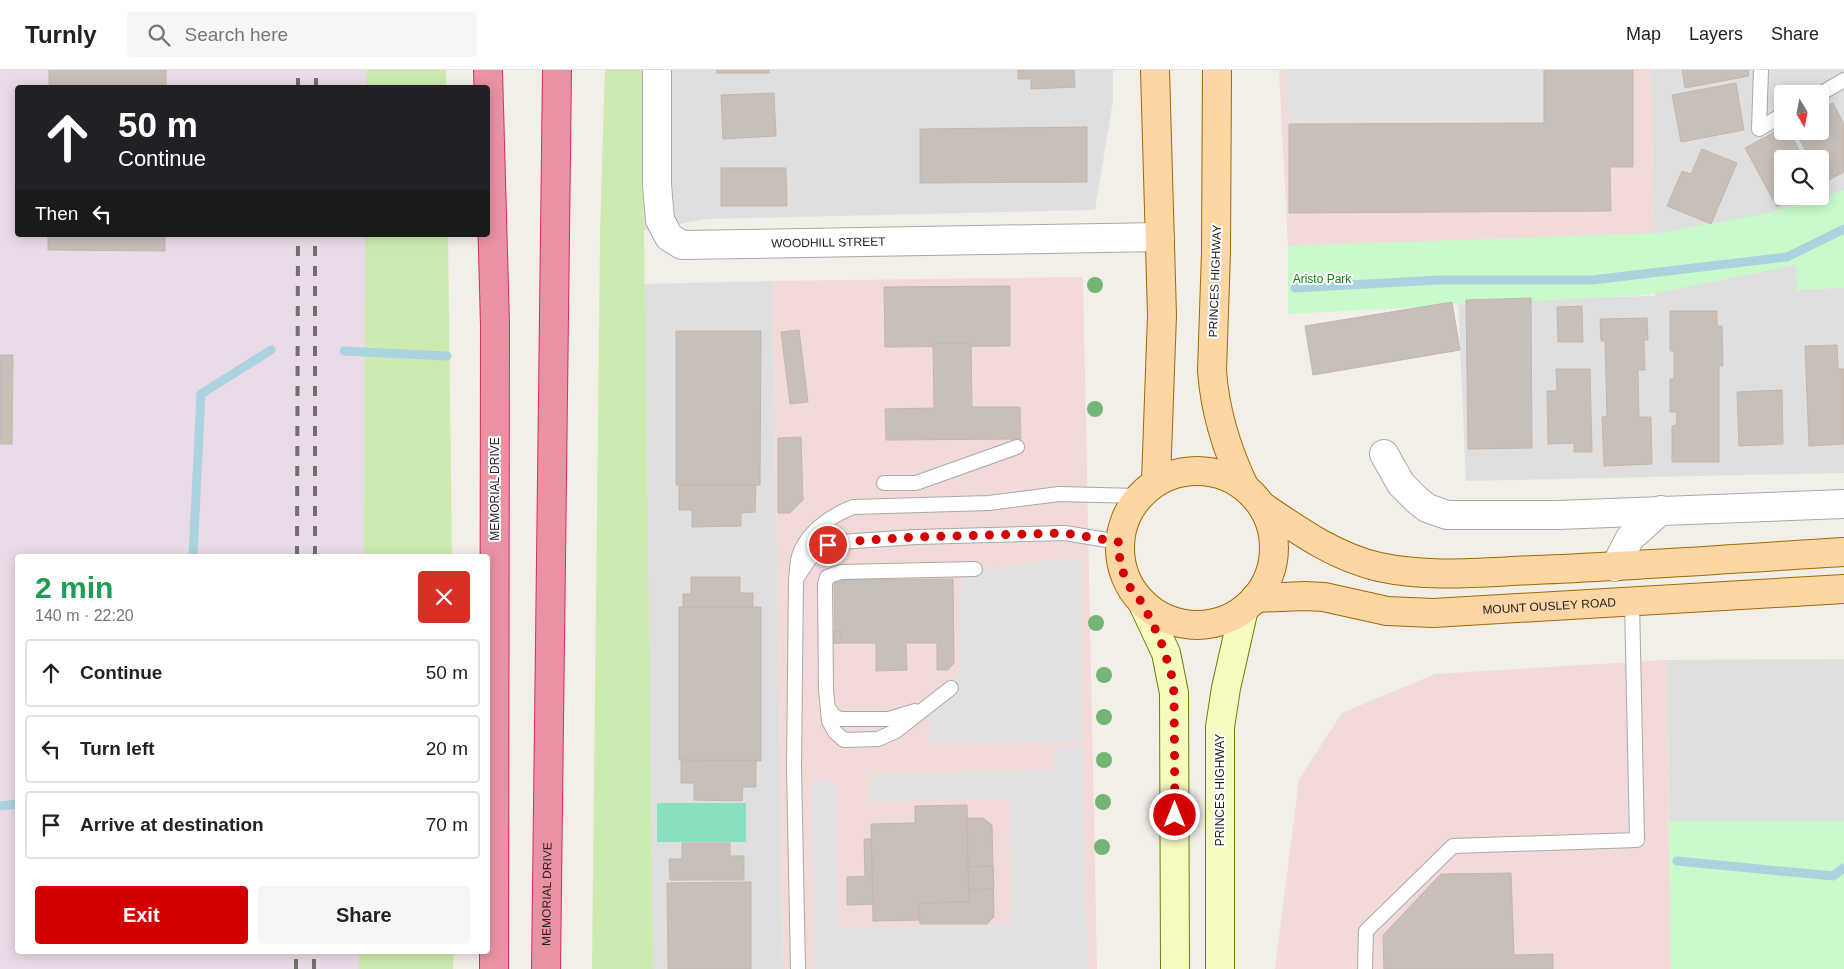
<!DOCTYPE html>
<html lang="en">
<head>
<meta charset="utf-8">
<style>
  body { margin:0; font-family:Helvetica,sans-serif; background:#f6f6f6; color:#222; height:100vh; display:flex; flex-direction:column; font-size:19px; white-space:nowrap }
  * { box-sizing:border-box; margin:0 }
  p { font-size:16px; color:#767676 }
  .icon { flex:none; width:28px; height:28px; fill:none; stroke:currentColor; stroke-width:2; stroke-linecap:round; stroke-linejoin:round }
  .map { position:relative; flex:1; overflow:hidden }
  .side { position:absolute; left:15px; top:484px; width:475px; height:400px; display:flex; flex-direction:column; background:#fff; border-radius:5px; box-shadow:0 2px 12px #0003 }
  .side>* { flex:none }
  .top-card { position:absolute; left:15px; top:15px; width:475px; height:152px; border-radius:5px; box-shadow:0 2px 12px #0003; background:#202124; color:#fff; overflow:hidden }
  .needle { width:32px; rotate:170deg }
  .buttons { position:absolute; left:1774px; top:15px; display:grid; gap:10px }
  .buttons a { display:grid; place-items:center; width:55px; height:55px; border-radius:5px; background:#fff; box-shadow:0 2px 12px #0003; font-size:25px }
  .pin { position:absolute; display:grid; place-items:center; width:42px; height:42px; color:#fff; margin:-21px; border:2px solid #fff; border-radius:50%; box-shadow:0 1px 5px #0007 }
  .me { position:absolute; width:55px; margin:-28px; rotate:0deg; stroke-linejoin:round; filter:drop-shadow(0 0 4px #0008) }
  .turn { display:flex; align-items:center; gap:18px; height:105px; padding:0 20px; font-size:22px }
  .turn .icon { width:65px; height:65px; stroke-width:2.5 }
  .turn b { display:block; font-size:35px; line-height:42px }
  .then { display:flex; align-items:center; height:48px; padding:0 20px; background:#0003; gap:10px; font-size:19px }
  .round { display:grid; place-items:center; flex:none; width:52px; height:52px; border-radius:5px; background:#f6f6f6 }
  .head { display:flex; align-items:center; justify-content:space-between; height:85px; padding:0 20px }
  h1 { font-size:30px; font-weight:800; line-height:38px; color:#1e9e55 }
  .cta { display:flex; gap:10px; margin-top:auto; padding:10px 20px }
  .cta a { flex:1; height:58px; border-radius:5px; background:#d40000; color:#fff; font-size:20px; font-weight:800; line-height:58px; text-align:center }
  .cta a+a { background:#f6f6f6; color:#222 }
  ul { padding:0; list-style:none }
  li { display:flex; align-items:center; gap:15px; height:68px; margin:0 10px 8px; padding:0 10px; border:2px solid #e0e0e0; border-radius:5px }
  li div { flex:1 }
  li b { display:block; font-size:19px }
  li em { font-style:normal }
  header { display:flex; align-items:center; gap:30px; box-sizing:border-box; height:70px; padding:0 25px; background:#fff; border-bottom:1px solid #e0e0e0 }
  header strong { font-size:24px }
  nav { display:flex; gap:28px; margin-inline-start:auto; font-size:18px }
  .search { width:350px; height:45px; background:#f6f6f6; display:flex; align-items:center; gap:12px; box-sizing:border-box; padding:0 18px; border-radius:5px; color:#767676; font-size:19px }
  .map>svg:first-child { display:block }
  .residential { fill:#e0dfdf; fill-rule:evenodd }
  .commercial { fill:#f2dad9 }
  .industrial { fill:#ebdbe8 }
  .grass { fill:#cdebb0 }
  .park { fill:#c8facc }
  .pitch { fill:#88e0be }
  .parking { fill:#e2e2e2 }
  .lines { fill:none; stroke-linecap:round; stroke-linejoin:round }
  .stream { stroke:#aad3df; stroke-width:9 }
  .building { fill:#c7bfb8; stroke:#c4b6ab }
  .service-casing { stroke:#a9a9a9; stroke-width:16 }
  .minor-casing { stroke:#a9a9a9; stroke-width:30 }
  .secondary-casing { stroke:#707d05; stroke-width:30 }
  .primary-casing { stroke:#a06b00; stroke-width:30 }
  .motorway-casing { stroke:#dc2a67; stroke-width:30 }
  .service { stroke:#fff; stroke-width:14 }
  .minor { stroke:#fff; stroke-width:28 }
  .secondary { stroke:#f7fabf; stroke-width:28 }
  .primary { stroke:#fcd6a4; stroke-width:28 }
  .motorway { stroke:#e892a2; stroke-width:28 }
  .rail { stroke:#707070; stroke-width:4; stroke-dasharray:10 10; stroke-linecap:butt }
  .tree { fill:#74b475 }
  .route { stroke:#d40000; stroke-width:9; stroke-dasharray:0 16.2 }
  .labels { text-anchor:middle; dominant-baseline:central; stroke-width:4; stroke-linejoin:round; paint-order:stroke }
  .street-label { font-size:12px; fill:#222; stroke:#fff }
  .park-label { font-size:12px; fill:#0c8416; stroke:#fff }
</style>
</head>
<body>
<header>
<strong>Turnly</strong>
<div class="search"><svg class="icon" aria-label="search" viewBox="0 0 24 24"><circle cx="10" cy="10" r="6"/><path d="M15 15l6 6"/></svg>Search here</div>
<nav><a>Map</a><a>Layers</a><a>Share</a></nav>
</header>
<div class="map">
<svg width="1844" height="899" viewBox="0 0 1844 899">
  <rect width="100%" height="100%" fill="#f2efe9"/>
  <!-- residential -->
  <g class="residential">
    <polygon points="605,0 1113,0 1113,30 1095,140 707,149 600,168"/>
    <path d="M1651,0h193v403l-378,8 -8,-181 197,-4zM1782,24h38v37h-38zM1782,89h38v37h-38z"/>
    <polygon points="773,211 783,899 653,899 643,214"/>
    <polygon points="1844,589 1844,751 1669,751 1666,590"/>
  </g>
  <!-- commercial -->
  <g class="commercial">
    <polygon points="1279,0 1651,0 1654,164 1288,176"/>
    <polygon points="1083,207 1097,899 783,899 773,211"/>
    <polygon points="1666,590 1671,899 1275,899 1299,709 1342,643 1435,604"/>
  </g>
  <!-- industrial -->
  <polygon class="industrial" points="0,0 366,0 366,17 18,18 18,165 365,165 364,486 18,486 18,881 359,881 359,899 0,899"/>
  <!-- grass -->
  <g class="grass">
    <rect x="366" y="0" width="80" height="17"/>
    <polygon points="605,0 642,0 653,899 592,899 600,168"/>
    <polygon points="365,165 448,165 452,486 364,486"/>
    <polygon points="359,881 454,881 453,899 359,899"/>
  </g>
  <!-- park -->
  <g class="park">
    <polygon points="1844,120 1844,218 1797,220 1796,195 1646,225 1288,244 1288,176 1659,163 1764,144"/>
    <polygon points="1669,751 1844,751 1844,899 1671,899"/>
  </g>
  <!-- pitch -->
  <rect class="pitch" x="657" y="733" width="89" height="39"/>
  <!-- parking -->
  <g class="parking">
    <polygon points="1286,0 1544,0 1544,53 1289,54"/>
    <polygon points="1081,488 1083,673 1026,672 930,675 929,646 960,597 961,504 1055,489"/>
    <polygon points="1083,677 1087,899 814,899 812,710 835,710 839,857 1011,854 1009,728 870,732 870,704 1054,699 1054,678"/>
  </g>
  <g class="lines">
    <!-- stream -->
    <g class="stream">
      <polyline points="1295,218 1439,210 1592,210 1787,187 1844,159"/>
      <polyline points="344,281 447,286"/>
      <polyline points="193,486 201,324 271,280"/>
      <polyline points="0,736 18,734"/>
      <polyline points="1677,791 1833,806 1844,798"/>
    </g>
  </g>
  <!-- building -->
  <g class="building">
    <rect x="49" y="0" width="117" height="18"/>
    <rect x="717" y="0" width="52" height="3"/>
    <polygon points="1018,0 1074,0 1075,17 1031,19 1031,9 1018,9"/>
    <polygon points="1544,0 1633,0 1633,97 1610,97 1611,141 1289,143 1289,54 1544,53"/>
    <polygon points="1682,0 1748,0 1749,6 1685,18"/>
    <polygon points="1736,13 1744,60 1681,72 1672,25"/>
    <polygon points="774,23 776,66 723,69 721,25"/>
    <polygon points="1833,33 1844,54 1844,102 1823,113 1820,107 1820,89 1810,89 1795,61 1820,61 1820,39"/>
    <polygon points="1087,57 1087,112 920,113 920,59"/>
    <polygon points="1782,58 1782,61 1789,61 1804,89 1782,89 1782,126 1796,126 1777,137 1745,78"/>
    <polygon points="1702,79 1737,93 1711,154 1667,136 1682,101 1691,104"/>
    <polygon points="721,98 786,98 787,136 721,136"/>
    <polygon points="48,165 165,165 165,181 48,180"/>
    <polygon points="1010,216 1010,276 885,277 884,217"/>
    <polygon points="1531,228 1532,378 1468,379 1466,230"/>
    <polygon points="1452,232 1460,280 1313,305 1305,256"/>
    <polygon points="1582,236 1583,272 1558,272 1557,237"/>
    <polygon points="1670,241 1717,241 1717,256 1722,256 1723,296 1719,296 1719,392 1672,392 1672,356 1676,355 1677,342 1670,342 1670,309 1674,309 1674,281 1670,281"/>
    <polygon points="1647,248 1648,270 1644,270 1645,300 1638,300 1639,347 1651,347 1652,394 1604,396 1602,347 1607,346 1605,271 1601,271 1600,249"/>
    <polygon points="799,260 808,332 790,334 781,262"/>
    <polygon points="676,261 761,261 760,415 676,415"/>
    <polygon points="933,273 971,273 972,337 1020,337 1021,369 886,370 885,339 934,338"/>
    <polygon points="1837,275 1838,299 1844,299 1844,374 1809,376 1805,276"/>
    <polygon points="0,285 13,285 12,374 0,374"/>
    <polygon points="1556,299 1590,299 1592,382 1574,382 1574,373 1548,374 1547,321 1557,321"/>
    <polygon points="1782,320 1783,374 1739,376 1737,322"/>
    <polygon points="801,367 803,430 790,443 778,443 778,368"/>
    <polygon points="679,415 756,415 755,442 741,443 741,456 692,457 692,440 679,440"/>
    <polygon points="691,507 740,507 740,523 753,523 753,537 683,537 683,524 691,524"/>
    <polygon points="953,509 954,593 948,600 937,600 937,573 906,573 907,600 876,601 876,573 835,573 834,510"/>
    <polygon points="679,537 761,537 761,691 679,690"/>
    <polygon points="819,561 841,561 841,573 818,574"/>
    <polygon points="756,690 756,717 743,717 742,731 694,730 694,713 681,713 681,691"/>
    <polygon points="967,735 969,832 919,833 919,850 873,851 871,754 915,753 915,736"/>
    <polygon points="967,748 983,748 992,755 994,847 987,854 920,854 919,833 969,832"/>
    <polygon points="864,769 871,769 873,834 847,835 847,807 865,806"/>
    <polygon points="682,773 730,773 730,786 744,786 744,810 670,810 669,789 682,789"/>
    <polygon points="993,796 994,819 969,820 968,797"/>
    <polygon points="1511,803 1514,885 1553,884 1553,899 1384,899 1383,865 1441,804"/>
    <polygon points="751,812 751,899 668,899 667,813"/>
  </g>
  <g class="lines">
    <!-- service casing -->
    <g class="service-casing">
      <g id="service">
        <polyline points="1761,0 1759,59 1782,45"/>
        <polyline points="1820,24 1844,10"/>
        <polyline points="884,413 916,413 1017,377"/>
        <polyline points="798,506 808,491 817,481 840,472 916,467 1065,463 1119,472"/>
        <polyline points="951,618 896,661 878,669 844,670 835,662 829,651 826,620 825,514 827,507 841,502 975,499"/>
        <polyline points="828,638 834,646 840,649 889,649 915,641"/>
        <path d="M798,899l-4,-201 2,-189c1,-6 1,-13 2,-19 6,-26 32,-44 55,-53l136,-4 70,-9 79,2"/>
        <polyline points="1365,899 1366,861 1453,776 1637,770 1632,531"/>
      </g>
    </g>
    <!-- minor casing -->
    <g class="minor-casing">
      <g id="minor">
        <path id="s1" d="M657,0v115l3,35 9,17 13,8 478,-8"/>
        <polyline points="1384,384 1401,414 1417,430 1427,438 1447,445 1558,445 1844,434"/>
        <polyline points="1615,497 1630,468 1661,440"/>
      </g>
    </g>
    <!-- secondary casing -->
    <g class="secondary-casing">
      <g id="secondary">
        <polyline points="1143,534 1166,583 1174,623 1175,899"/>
        <polyline points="1220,899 1220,657 1226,618 1243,543"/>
      </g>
    </g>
    <!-- primary casing -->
    <g class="primary-casing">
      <g id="primary">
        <polyline points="1155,0 1162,245 1156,411"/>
        <path d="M1217,0l-1,182 -4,119c3,41 15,79 32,115"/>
        <circle cx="1197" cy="478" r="77"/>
        <path d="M1262,436c37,25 73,51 117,61 51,11 104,5 155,3 104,-4 207,-12 310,-18"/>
        <path id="s2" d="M1255,528l50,-2 19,1 63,14 46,2 411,-24"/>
      </g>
    </g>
    <!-- motorway casing -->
    <g class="motorway-casing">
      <g id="motorway">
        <polyline points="488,0 495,255 494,899"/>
        <path id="s3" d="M546,899l11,-899"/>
      </g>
    </g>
    <!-- service -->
    <use href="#service" class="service"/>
    <!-- minor -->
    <use href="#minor" class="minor"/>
    <!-- secondary -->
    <use href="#secondary" class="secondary"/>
    <!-- primary -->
    <use href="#primary" class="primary"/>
    <!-- motorway -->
    <use href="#motorway" class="motorway"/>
    <!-- rail -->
    <g class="rail">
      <polyline points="298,18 298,0"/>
      <polyline points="316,18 316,0"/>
      <polyline points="297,486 298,165"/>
      <polyline points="315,486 315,165"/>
      <polyline points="296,899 296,881"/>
      <polyline points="314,899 314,881"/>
    </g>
  </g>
  <!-- trees -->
  <g class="tree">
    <circle cx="1095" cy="215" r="8"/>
    <circle cx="1095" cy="339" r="8"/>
    <circle cx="1096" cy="553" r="8"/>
    <circle cx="1104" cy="605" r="8"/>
    <circle cx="1104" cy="647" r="8"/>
    <circle cx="1104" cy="690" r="8"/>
    <circle cx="1103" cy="732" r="8"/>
    <circle cx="1102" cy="777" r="8"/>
  </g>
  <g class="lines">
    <!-- route -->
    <polyline class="route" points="828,475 840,472 916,467 1065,463 1119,472 1120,495 1129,516 1143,534 1160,569 1171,602 1174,623 1175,745"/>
  </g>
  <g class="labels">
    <!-- street labels -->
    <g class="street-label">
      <text stroke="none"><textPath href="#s1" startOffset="331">WOODHILL STREET</textPath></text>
      <text transform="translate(1215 211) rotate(-88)">PRINCES HIGHWAY</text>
      <text transform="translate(495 419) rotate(-90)">MEMORIAL DRIVE</text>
      <text stroke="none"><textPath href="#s2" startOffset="296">MOUNT OUSLEY ROAD</textPath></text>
      <text transform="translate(1220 720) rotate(-90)">PRINCES HIGHWAY</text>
      <text stroke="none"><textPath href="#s3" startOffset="75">MEMORIAL DRIVE</textPath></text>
    </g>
    <!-- park labels -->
    <g class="park-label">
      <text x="1322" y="209">Aristo Park</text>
    </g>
  </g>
</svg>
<div class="buttons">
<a><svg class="needle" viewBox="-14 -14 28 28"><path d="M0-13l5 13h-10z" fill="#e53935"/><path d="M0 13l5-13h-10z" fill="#767676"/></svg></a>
<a><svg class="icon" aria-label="search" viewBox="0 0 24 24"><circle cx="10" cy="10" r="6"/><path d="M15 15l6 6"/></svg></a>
</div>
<div class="pin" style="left:828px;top:475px;background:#d93025"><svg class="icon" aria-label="arrive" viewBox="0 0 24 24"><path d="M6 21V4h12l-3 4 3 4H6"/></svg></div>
<svg class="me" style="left:1175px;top:745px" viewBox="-20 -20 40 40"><circle r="17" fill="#d40000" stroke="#fff" stroke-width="3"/><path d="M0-11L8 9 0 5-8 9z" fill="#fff"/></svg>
<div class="top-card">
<div class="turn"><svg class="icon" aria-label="ahead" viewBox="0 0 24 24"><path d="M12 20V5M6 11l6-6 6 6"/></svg><div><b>50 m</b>Continue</div></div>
<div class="then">Then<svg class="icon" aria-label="left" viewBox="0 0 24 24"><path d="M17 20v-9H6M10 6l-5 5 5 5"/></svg></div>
</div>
<section class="side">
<div class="head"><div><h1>2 min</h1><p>140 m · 22:20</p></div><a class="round" style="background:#d93025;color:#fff"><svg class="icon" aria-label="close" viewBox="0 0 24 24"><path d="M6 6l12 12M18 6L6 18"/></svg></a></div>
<ul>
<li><svg class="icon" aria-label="ahead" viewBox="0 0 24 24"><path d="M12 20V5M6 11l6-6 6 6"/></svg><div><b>Continue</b></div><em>50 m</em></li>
<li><svg class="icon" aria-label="left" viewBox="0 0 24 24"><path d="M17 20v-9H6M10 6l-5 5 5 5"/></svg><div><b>Turn left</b></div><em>20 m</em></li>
<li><svg class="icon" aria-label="arrive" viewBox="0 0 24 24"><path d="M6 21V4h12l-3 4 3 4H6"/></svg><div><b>Arrive at destination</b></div><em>70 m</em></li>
</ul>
<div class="cta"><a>Exit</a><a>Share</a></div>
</section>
</div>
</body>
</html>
